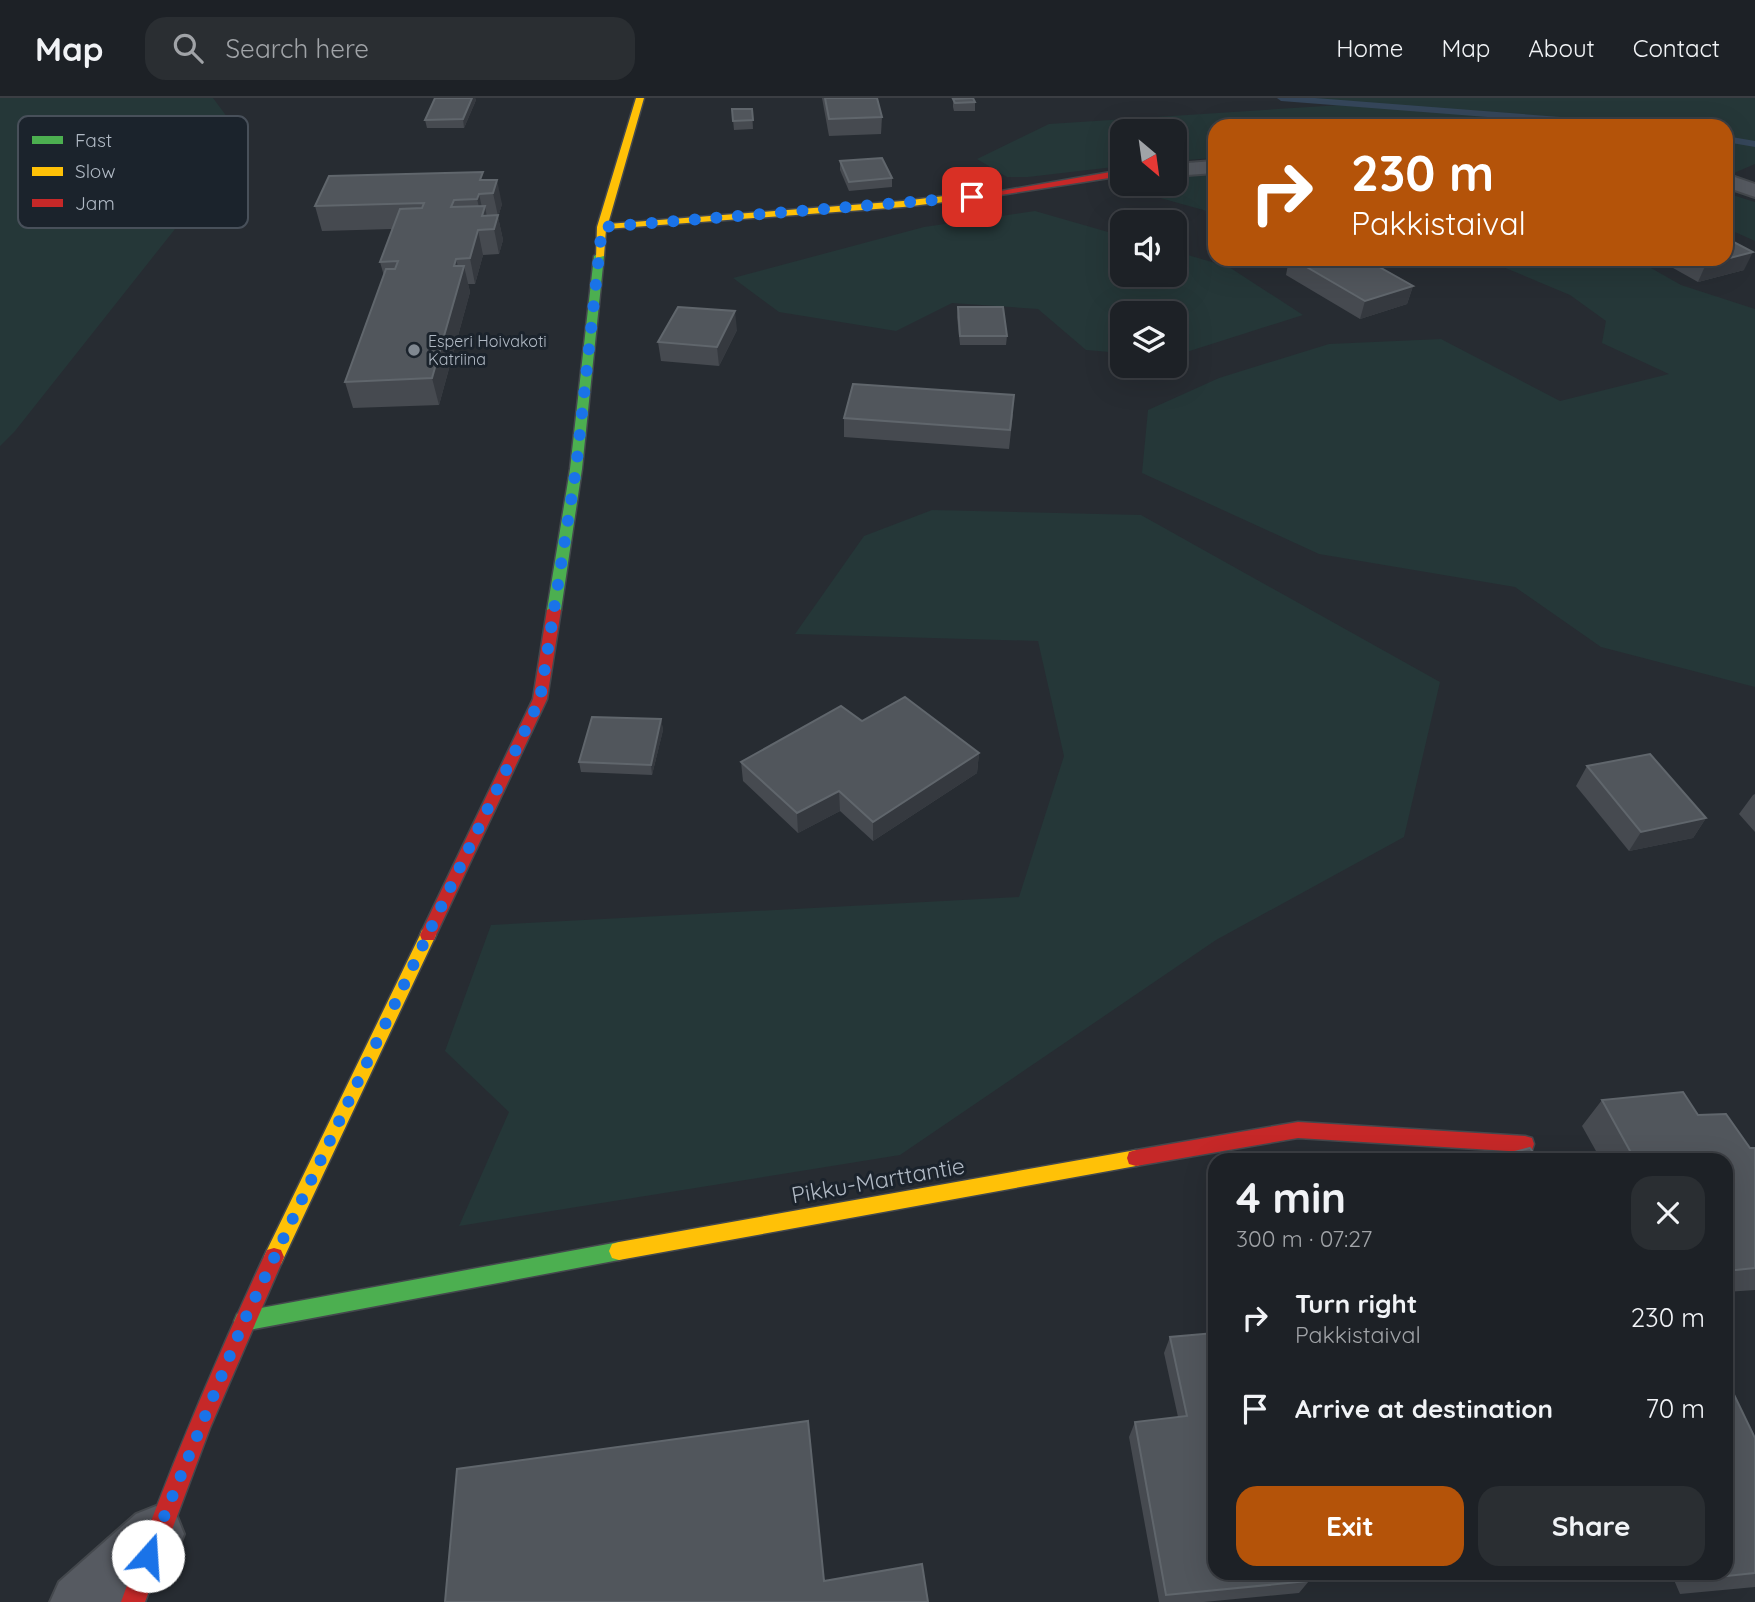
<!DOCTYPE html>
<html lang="en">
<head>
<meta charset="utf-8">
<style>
  body { margin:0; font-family:Quicksand,sans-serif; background:#2a2e32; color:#f1f3f6; height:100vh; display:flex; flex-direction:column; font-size:26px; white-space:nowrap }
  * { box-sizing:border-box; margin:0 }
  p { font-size:23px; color:#a0a3a7 }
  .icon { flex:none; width:38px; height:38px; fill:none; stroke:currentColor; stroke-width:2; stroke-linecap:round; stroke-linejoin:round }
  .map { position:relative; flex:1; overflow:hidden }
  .sheet { position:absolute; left:1208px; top:1055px; width:525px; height:427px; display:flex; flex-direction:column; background:#1d2126; border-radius:21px; box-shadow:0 7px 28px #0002,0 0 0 2px #3b3e43 }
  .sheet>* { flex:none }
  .guide { position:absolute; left:1208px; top:21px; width:525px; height:147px; border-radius:21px; box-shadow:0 7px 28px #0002,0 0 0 2px #3b3e43; background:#b45309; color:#fff; overflow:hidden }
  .needle { width:46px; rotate:151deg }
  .tools { position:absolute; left:1110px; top:21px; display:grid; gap:14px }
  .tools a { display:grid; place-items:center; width:77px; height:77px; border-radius:14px; background:#1d2126; box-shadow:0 7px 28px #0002,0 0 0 2px #3b3e43; font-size:35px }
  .pin { position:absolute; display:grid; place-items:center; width:60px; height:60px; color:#fff; margin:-30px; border-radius:14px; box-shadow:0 4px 10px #0006 }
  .me { position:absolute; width:77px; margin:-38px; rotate:19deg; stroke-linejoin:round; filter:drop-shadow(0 0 5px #0008) }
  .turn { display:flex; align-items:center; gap:24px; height:147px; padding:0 28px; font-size:32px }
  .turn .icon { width:91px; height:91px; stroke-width:2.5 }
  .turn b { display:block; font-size:49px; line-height:60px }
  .round { display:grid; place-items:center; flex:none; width:74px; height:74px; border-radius:21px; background:#2a2e32 }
  .overview { display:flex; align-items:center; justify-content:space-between; height:119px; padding:0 28px }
  h1 { font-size:42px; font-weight:700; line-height:52px }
  .cta { display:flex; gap:14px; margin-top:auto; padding:14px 28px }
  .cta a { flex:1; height:80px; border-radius:21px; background:#b45309; color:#fff; font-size:28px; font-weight:700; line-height:80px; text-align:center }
  .cta a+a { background:#2a2e32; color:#f1f3f6 }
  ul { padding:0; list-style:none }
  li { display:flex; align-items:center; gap:21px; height:91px; padding:0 28px }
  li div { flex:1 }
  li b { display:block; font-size:26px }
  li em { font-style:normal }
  header { display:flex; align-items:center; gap:42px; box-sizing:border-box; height:98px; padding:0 35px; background:#1d2126; border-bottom:2px solid #3b3e43 }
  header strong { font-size:33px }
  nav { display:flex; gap:38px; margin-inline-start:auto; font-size:24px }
  .search { width:490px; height:63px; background:#2a2e32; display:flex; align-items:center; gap:18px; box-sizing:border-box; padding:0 24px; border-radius:21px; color:#a0a3a7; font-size:26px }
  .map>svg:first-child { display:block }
  .green { fill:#253738 }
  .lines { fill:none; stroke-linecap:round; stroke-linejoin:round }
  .stream { fill:#35465a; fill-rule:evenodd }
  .street-casing { stroke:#44484d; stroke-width:4 }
  .fast-casing { stroke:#44484d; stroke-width:3 }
  .slow-casing { stroke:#44484d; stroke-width:3 }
  .jam-casing { stroke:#44484d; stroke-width:3 }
  .street { fill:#565a61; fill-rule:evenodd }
  .fast { fill:#4caf50; fill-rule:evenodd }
  .slow { fill:#ffc107; fill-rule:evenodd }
  .jam { fill:#c62828; fill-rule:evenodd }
  .wall { fill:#464a50 }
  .shaded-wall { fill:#35393f }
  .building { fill:#51565c; stroke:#60666c; stroke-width:2 }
  .route { stroke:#1a73e8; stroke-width:12; stroke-dasharray:0 21.6 }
  .poi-dot { fill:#808891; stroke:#1b232c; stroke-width:2.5 }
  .labels { text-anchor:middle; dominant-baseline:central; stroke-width:6; stroke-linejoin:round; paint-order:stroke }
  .far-poi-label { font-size:16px; fill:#b0b9c4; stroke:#1b232c; text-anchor:start }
  .near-street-label { font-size:23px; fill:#b0b9c4; stroke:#1b232c }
  .key { fill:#1b232c; stroke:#48505a; stroke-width:2 }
  .key-label { font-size:19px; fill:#b0b9c4 }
</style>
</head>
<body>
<header>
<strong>Map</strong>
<div class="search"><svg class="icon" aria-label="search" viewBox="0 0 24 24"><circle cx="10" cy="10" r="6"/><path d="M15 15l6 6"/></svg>Search here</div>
<nav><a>Home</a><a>Map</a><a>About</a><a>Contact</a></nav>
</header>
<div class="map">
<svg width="1755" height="1504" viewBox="0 0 1755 1504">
  <rect width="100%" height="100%" fill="#272c32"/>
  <!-- green -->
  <g class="green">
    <polygon points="0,0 213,0 239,35 239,79 175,131 15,333 0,348"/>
    <polygon points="1280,0 1755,0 1755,66 1734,75 1726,73 1726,28 1214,28 1214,60 1174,63 1174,33 1122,33 1122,68 1028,79 1007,79 977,61 1049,26 1356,6"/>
    <polygon points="1214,75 1214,115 1121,89 1125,86 1174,86 1174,78"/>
    <polygon points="1726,95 1755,104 1755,143 1726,130"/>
    <polygon points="1035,113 1122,138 1122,177 1174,177 1174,153 1229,169 1303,217 1174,258 1174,215 1122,215 1122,255 1086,252 1038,211 952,205 896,233 779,214 733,180 924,129"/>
    <polygon points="1484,161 1635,161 1681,187 1755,211 1755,589 1601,549 1515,489 1319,456 1142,375 1148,312 1219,280 1329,246 1441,241 1560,303 1669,276 1602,245 1606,223 1570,197"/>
    <polygon points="932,412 1141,417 1440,584 1404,739 1216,842 900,1057 459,1128 509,1014 445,953 491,827 1019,799 1064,658 1038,543 795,536 864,438"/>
  </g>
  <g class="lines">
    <!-- stream -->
    <g class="stream">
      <polygon points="1277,0 1315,0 1639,25 1644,28 1604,28 1281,3"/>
      <polygon points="1726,38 1755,43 1755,49 1726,44"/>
    </g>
    <!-- street casing -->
    <g class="street-casing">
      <g id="street">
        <polygon points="1214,63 1214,75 1174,78 1174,66"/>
        <polygon points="1726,76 1755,86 1755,99 1726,89"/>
        <polygon points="156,1408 176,1416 184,1436 176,1456 122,1504 50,1504 59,1484 136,1416"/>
      </g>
    </g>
    <!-- fast casing -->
    <g class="fast-casing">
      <g id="fast">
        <polygon points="599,155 604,158 582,371 561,512 554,516 547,512 570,371 594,158"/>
        <polygon points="619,1144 626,1146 629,1153 626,1160 619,1162 244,1233 237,1230 234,1223 237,1216 244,1213"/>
      </g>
    </g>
    <!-- slow casing -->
    <g class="slow-casing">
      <g id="slow">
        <polygon points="636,0 644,0 608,126 903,103 994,92 998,95 994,98 903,109 606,131 604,158 596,160 597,129"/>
        <polygon points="428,830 434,832 436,837 281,1166 274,1168 267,1166 264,1159 267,1152 420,837 422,832"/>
        <polygon points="1136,1052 1143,1054 1145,1060 1143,1066 1136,1068 619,1162 612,1160 609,1153 612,1146 619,1144"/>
      </g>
    </g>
    <!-- jam casing -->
    <g class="jam-casing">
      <g id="jam">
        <polygon points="1122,72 1122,78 994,98 990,95"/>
        <polygon points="554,508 561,512 547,601 436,837 434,842 422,842 420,837 533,601 547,512"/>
        <polygon points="1298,1024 1525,1038 1532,1040 1534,1046 1532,1052 1525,1054 1298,1040 1136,1068 1129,1066 1127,1060 1129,1054 1136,1052"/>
        <path d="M274,1150l7,2 3,7 -74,171 -65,174h-24c43,-120 92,-237 146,-352z"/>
      </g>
    </g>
    <!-- street -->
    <use href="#street" class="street"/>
    <!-- fast -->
    <use href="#fast" class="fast"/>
    <!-- slow -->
    <use href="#slow" class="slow"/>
    <!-- jam -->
    <use href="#jam" class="jam"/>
  </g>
  <!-- wall -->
  <g class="wall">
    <polygon points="435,0 475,0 476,2 464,30 427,30 425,22"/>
    <polygon points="822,0 877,0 882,19 881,36 829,38"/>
    <polygon points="953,1 975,4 975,13 954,13 953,9"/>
    <polygon points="732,11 752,11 753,31 734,32"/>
    <polygon points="840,63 892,80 892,89 849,93 840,72"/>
    <polygon points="485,82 502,106 498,119 503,142 499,156 483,157 475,186 468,186 470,194 439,307 353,310 345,284 384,178 380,164 392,131 322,133 315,108"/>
    <polygon points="1289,161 1371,161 1370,164 1413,188 1407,206 1360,221 1286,177"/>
    <polygon points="1657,161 1726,161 1744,172 1698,184"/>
    <polygon points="958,209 1007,238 1006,247 960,247 957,219"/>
    <polygon points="737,232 719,268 661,263 658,244"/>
    <polygon points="1013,316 1009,351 844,339 844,320"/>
    <polygon points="661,621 663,632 652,677 581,674 579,664"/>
    <polygon points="862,623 979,655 977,675 873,743 840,713 798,735 743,683 741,664"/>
    <polygon points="1587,668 1706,720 1693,740 1629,753 1576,688"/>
    <polygon points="1755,696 1755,734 1739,716 1753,697"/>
    <polygon points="1602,1002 1698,1017 1750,1050 1755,1050 1755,1192 1726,1194 1726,1062 1601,1062 1582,1028"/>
    <polygon points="1170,1239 1309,1483 1299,1495 1204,1504 1159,1504 1129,1339 1135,1324 1178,1319 1164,1255"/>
    <polygon points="1755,1340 1755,1489 1680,1496 1671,1475 1726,1475"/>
  </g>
  <!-- shaded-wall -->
  <g class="shaded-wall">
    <polygon points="472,0 475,0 476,2 464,30 463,21"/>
    <polygon points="497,82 502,106 498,119 503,142 499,156 494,131 498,118 493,95"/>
    <polygon points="479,96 483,114 485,108 489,131 483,125 477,101"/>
    <polygon points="478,132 483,157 475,186 470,160"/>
    <polygon points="1753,154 1744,172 1698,184 1706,166"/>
    <polygon points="456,161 461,180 464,168 470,194 439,307 432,280"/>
    <polygon points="1413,188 1407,206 1360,221 1365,203"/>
    <polygon points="735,213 737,232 719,268 717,249"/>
    <polygon points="661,621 663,632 652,677 651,667"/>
    <polygon points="979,655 977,675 873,743 873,724"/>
    <polygon points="839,693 840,713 798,735 797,715"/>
    <polygon points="1706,720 1693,740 1629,753 1641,734"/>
  </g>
  <!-- building -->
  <g class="building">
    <polygon points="435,0 472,0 463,21 425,22"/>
    <polygon points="825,0 877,0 882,19 829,21"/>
    <polygon points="972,0 973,0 975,4 955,5 953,1"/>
    <polygon points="732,11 752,11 753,22 733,23"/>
    <polygon points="882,60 892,80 849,84 840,63"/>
    <polygon points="483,74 480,82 497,82 493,95 479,96 477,101 454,102 451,109 485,108 482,118 498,117 494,131 478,132 470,160 456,161 454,168 464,168 432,280 345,284 386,171 395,171 398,163 380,164 400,111 422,110 424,105 315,108 329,78"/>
    <polygon points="1726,140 1753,154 1726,161"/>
    <polygon points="1293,161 1365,161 1413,188 1365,203"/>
    <polygon points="1697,161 1725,161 1706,166"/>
    <polygon points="678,209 735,213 717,249 658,244"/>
    <polygon points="958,209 1003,209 1007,238 960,238"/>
    <polygon points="853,286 1014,297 1010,332 844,320"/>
    <polygon points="905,599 979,655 873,724 839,693 797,715 741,664 841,608 862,623"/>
    <polygon points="592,619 661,621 651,667 579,664"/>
    <polygon points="1650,656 1706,720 1641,734 1587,668"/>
    <polygon points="1683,994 1698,1017 1726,1016 1750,1050 1755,1050 1755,1170 1726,1173 1726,1062 1635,1062 1602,1002"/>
    <polygon points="1530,1050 1539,1062 1483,1062"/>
    <polygon points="1214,1235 1214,1475 1306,1475 1309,1483 1166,1497 1135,1324 1187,1318 1170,1239"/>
    <polygon points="1726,1280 1755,1340 1755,1475 1708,1480 1706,1475 1726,1475"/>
    <polygon points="808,1323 824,1483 922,1466 928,1504 445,1504 457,1371"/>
  </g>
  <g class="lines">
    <!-- route -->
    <polyline class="route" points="148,1458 244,1223 540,601 576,371 602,129 972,99"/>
  </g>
  <!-- markers -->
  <circle class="poi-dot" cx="414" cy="252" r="7"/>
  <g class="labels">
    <!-- far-poi labels -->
    <g class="far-poi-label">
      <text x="428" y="243">Esperi Hoivakoti<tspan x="428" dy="18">Katriina</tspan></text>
    </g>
    <!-- near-street labels -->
    <g class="near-street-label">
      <text transform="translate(878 1082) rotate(-10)">Pikku-Marttantie</text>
    </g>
  </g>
  <!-- legend -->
  <rect x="18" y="18" width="230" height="112" rx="10" class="key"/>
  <rect x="32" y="38" width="31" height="8" fill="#4caf50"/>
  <rect x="32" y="69" width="31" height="9" fill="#ffc107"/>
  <rect x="32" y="101" width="31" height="8" fill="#c62828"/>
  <g class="key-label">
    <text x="75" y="49">Fast</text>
    <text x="75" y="80">Slow</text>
    <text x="75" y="112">Jam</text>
  </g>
</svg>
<div class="tools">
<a><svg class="needle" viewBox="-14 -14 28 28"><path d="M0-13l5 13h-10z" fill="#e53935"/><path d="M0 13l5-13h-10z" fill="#a0a3a7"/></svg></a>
<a><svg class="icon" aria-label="sound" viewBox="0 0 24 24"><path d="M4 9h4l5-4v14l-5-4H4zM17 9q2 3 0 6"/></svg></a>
<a><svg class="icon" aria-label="layers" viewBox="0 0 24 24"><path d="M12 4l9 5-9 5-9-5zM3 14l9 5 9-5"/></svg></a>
</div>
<div class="pin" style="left:972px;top:99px;background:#d93025"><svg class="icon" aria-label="arrive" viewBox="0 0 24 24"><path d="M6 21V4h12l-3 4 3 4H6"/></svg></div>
<svg class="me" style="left:148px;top:1458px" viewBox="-20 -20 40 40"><circle r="19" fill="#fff"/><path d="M0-13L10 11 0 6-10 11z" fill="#1a73e8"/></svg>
<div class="guide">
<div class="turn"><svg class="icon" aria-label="right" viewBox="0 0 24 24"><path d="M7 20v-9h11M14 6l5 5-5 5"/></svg><div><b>230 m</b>Pakkistaival</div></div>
</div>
<section class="sheet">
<div class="overview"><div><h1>4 min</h1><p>300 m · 07:27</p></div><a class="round"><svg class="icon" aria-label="close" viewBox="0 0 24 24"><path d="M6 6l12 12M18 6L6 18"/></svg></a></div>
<ul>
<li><svg class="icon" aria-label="right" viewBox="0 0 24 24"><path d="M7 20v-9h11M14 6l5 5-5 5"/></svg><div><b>Turn right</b><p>Pakkistaival</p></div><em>230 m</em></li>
<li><svg class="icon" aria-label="arrive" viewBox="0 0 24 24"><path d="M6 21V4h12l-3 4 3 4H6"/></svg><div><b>Arrive at destination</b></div><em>70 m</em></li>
</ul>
<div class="cta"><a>Exit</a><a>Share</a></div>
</section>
</div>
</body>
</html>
